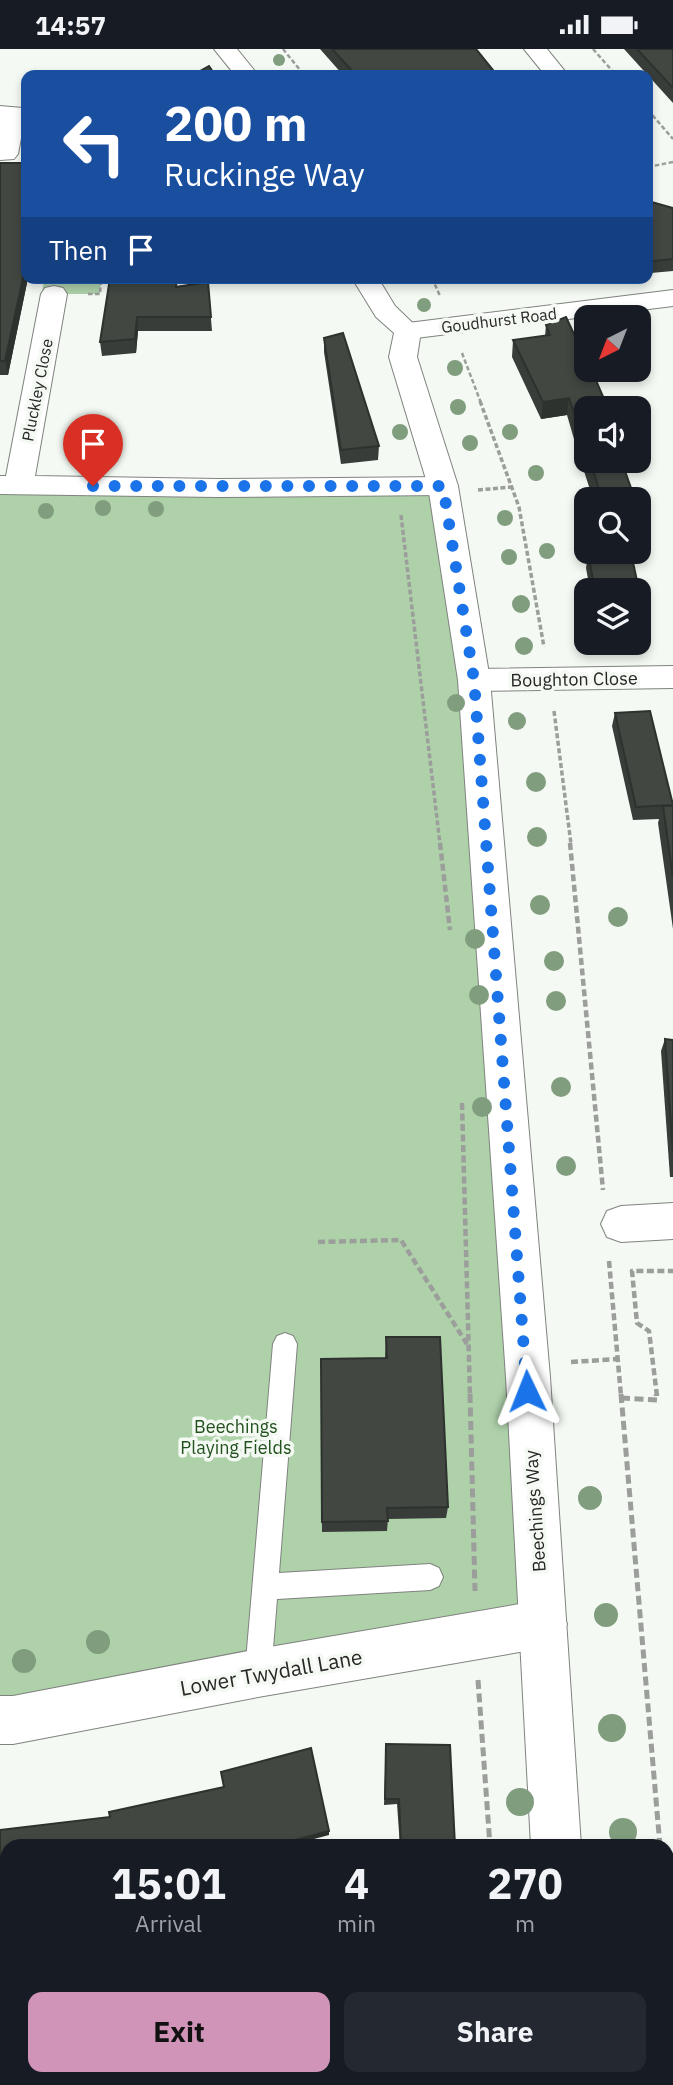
<!DOCTYPE html>
<html lang="en">
<head>
<meta charset="utf-8">
<style>
  body { margin:0; font-family:"IBM Plex Sans",sans-serif; background:#242831; color:#f1f3f6; height:100vh; display:flex; flex-direction:column; font-size:26px; white-space:nowrap }
  * { box-sizing:border-box; margin:0 }
  p { font-size:23px; color:#9ea1a6 }
  .icon { flex:none; width:38px; height:38px; fill:none; stroke:currentColor; stroke-width:2; stroke-linecap:round; stroke-linejoin:round }
  .map { position:relative; flex:1; overflow:hidden }
  .details { position:absolute; left:0px; top:1790px; width:674px; height:247px; display:flex; flex-direction:column; background:#171b24; border-radius:21px 21px 0 0; box-shadow:0 4px 10px #0003 }
  .details>* { flex:none }
  .guide { position:absolute; left:21px; top:21px; width:632px; height:214px; border-radius:14px; box-shadow:0 4px 10px #0003; background:#1a4fa0; color:#fff; overflow:hidden }
  .needle { width:46px; rotate:222deg }
  .controls { position:absolute; left:574px; top:256px; display:grid; gap:14px }
  .controls a { display:grid; place-items:center; width:77px; height:77px; border-radius:14px; background:#171b24; box-shadow:0 4px 10px #0003; font-size:35px }
  .pin { position:absolute; display:grid; place-items:center; width:60px; height:60px; color:#fff; margin:-72px -30px; border-radius:50% 50% 50% 0; rotate:-45deg; box-shadow:0 0 7px #0007 }
  .pin .icon { rotate:45deg }
  .me { position:absolute; width:77px; margin:-38px; rotate:358deg; stroke-linejoin:round; filter:drop-shadow(0 0 5px #0008) }
  .turn { display:flex; align-items:center; gap:24px; height:147px; padding:0 28px; font-size:32px }
  .turn .icon { width:91px; height:91px; stroke-width:2.5 }
  .turn b { display:block; font-size:49px; line-height:60px }
  .then { display:flex; align-items:center; height:66px; padding:0 28px; background:#0003; gap:14px; font-size:26px }
  .eta { display:flex; justify-content:space-evenly; align-items:center; height:119px; text-align:center }
  .eta b { font-size:42px; font-weight:800; line-height:49px }
  .action { display:flex; gap:14px; margin-top:auto; padding:14px 28px }
  .action a { flex:1; height:80px; border-radius:14px; background:#cf94b7; color:#111; font-size:28px; font-weight:800; line-height:80px; text-align:center }
  .action a+a { background:#242831; color:#f1f3f6 }
  .status { display:flex; justify-content:space-between; align-items:center; height:49px; padding:0 35px; background:#171b24; direction:ltr }
  .status svg { height:19px; fill:currentColor }
  .map>svg:first-child { display:block }
  .green { fill:#aed1aa }
  .lines { fill:none; stroke-linecap:round; stroke-linejoin:round }
  .lane-casing { stroke:#7f837e; stroke-width:2 }
  .street-casing { stroke:#7f837e; stroke-width:2 }
  .secondary-casing { stroke:#7f837e; stroke-width:2 }
  .path-far3 { stroke:#9b9e9a; stroke-width:2.5; stroke-dasharray:4.5 2.5; stroke-linecap:butt }
  .path-far2 { stroke:#9b9e9a; stroke-width:3.5; stroke-dasharray:5 2.5; stroke-linecap:butt }
  .path-far1 { stroke:#9b9e9a; stroke-width:4.5; stroke-dasharray:7 3.5; stroke-linecap:butt }
  .path { stroke:#9b9e9a; stroke-width:5; stroke-dasharray:9 4.5; stroke-linecap:butt }
  .lane { fill:#fff; fill-rule:evenodd }
  .street { fill:#fff; fill-rule:evenodd }
  .secondary { fill:#fff; fill-rule:evenodd }
  .tree { fill:#809d7e }
  .wall { fill:#393d39 }
  .shaded-wall { fill:#2e322e }
  .building { fill:#424742; stroke:#2e322e; stroke-width:2 }
  .route { stroke:#1a73e8; stroke-width:12; stroke-dasharray:0 21.6 }
  .labels { text-anchor:middle; dominant-baseline:central; stroke-width:7; stroke-linejoin:round; paint-order:stroke }
  .far-street-label { font-size:16px; fill:#272826; stroke:#f4f9f3 }
  .street-label { font-size:18px; fill:#272826; stroke:#f4f9f3 }
  .park-label { font-size:18px; fill:#22511e; stroke:#f4f9f3 }
  .near-street-label { font-size:21px; fill:#272826; stroke:#f4f9f3 }
</style>
</head>
<body>
<div class="status"><b>14:57</b><svg viewBox="0 0 49 12"><path d="M0 12V9h3v3zM5 12V6h3v6zM10 12V3h3v9zM15 12V0h3v12zM26 1h20v11H26zM47 4h2v5h-2z"/></svg></div>
<div class="map">
<svg width="673" height="2036" viewBox="0 0 673 2036">
  <rect width="100%" height="100%" fill="#f4f9f3"/>
  <!-- green -->
  <g class="green">
    <polygon points="44,229 101,229 100,245 42,245"/>
    <polygon points="0,436 443,437 543,1575 0,1671"/>
  </g>
  <g class="lines">
    <!-- lane casing -->
    <g class="lane-casing">
      <polygon id="lane" points="285,1284 293,1287 297,1295 279,1524 430,1515 439,1519 443,1528 439,1537 430,1541 277,1550 271,1624 267,1633 258,1637 249,1633 245,1624 273,1295 277,1287"/>
    </g>
    <!-- street casing -->
    <g class="street-casing">
      <g id="street">
        <polygon points="524,0 547,0 568,26 545,26"/>
        <polygon points="0,57 23,59 26,63 18,105 14,110 0,111"/>
        <polygon points="54,237 63,239 67,245 35,427 218,430 443,428 453,430 458,437 453,444 443,446 218,448 0,445 0,427 6,427 41,245 45,239"/>
        <polygon points="673,241 673,257 408,290 399,288 395,282 399,276 408,274"/>
        <polygon points="673,617 673,639 474,642 463,639 458,631 463,623 474,620"/>
        <polygon points="673,1154 673,1190 621,1193 607,1188 601,1175 607,1162 621,1157"/>
        <polygon points="543,1551 560,1558 567,1575 560,1592 543,1599 258,1648 13,1695 0,1695 0,1647 13,1647 258,1600"/>
      </g>
    </g>
    <!-- secondary casing -->
    <g class="secondary-casing">
      <g id="secondary">
        <polygon points="214,0 237,0 258,26 235,26"/>
        <polygon points="352,229 378,229 395,257 421,282 417,308 458,437 490,631 550,1328 581,1797 531,1797 506,1328 458,631 428,437 389,308 394,284 376,268"/>
        <rect x="544" y="2030" width="54" height="6"/>
      </g>
    </g>
    <!-- path-far3 -->
    <g class="path-far3">
      <polyline points="283,0 304,26"/>
      <polyline points="593,0 616,26"/>
      <polyline points="648,61 673,90"/>
      <polyline points="648,118 673,113"/>
      <polyline points="432,229 440,247"/>
      <polyline points="88,245 100,245 101,229"/>
      <polyline points="462,304 481,354"/>
    </g>
    <!-- path-far2 -->
    <g class="path-far2">
      <polyline points="480,352 519,458 544,598"/>
      <polyline points="478,441 512,438"/>
      <polyline points="401,466 440,795"/>
      <polyline points="554,662 571,795"/>
    </g>
    <!-- path-far1 -->
    <g class="path-far1">
      <polyline points="440,794 450,881"/>
      <polyline points="570,794 603,1141"/>
      <polyline points="462,1054 470,1347"/>
      <polyline points="318,1193 401,1191 467,1295"/>
      <polyline points="609,1212 621,1347"/>
      <polyline points="571,1313 618,1310"/>
      <polyline points="657,1347 649,1282 637,1274 632,1222 673,1222"/>
    </g>
    <!-- path -->
    <g class="path">
      <polyline points="470,1345 475,1542"/>
      <polyline points="621,1345 660,1797"/>
      <polyline points="621,1349 657,1351 656,1345"/>
      <polyline points="478,1631 490,1797"/>
      <polyline points="667,1851 673,1898"/>
      <polyline points="506,2030 507,2036"/>
    </g>
    <!-- lane -->
    <use href="#lane" class="lane"/>
    <!-- street -->
    <use href="#street" class="street"/>
    <!-- secondary -->
    <use href="#secondary" class="secondary"/>
  </g>
  <!-- trees -->
  <g class="tree">
    <circle cx="279" cy="11" r="6"/>
    <circle cx="424" cy="256" r="7"/>
    <circle cx="455" cy="319" r="8"/>
    <circle cx="458" cy="358" r="8"/>
    <circle cx="400" cy="383" r="8"/>
    <circle cx="510" cy="383" r="8"/>
    <circle cx="470" cy="394" r="8"/>
    <circle cx="536" cy="424" r="8"/>
    <circle cx="103" cy="459" r="8"/>
    <circle cx="156" cy="460" r="8"/>
    <circle cx="46" cy="462" r="8"/>
    <circle cx="505" cy="469" r="8"/>
    <circle cx="547" cy="502" r="8"/>
    <circle cx="509" cy="508" r="8"/>
    <circle cx="521" cy="555" r="9"/>
    <circle cx="524" cy="597" r="9"/>
    <circle cx="456" cy="654" r="9"/>
    <circle cx="517" cy="672" r="9"/>
    <circle cx="536" cy="733" r="10"/>
    <circle cx="537" cy="788" r="10"/>
    <circle cx="540" cy="856" r="10"/>
    <circle cx="618" cy="868" r="10"/>
    <circle cx="475" cy="890" r="10"/>
    <circle cx="554" cy="912" r="10"/>
    <circle cx="479" cy="946" r="10"/>
    <circle cx="556" cy="952" r="10"/>
    <circle cx="561" cy="1038" r="10"/>
    <circle cx="482" cy="1058" r="10"/>
    <circle cx="566" cy="1117" r="10"/>
    <circle cx="590" cy="1449" r="12"/>
    <circle cx="606" cy="1566" r="12"/>
    <circle cx="98" cy="1593" r="12"/>
    <circle cx="24" cy="1612" r="12"/>
    <circle cx="612" cy="1679" r="14"/>
    <circle cx="520" cy="1753" r="14"/>
    <circle cx="623" cy="1783" r="14"/>
  </g>
  <!-- wall -->
  <g class="wall">
    <polygon points="320,0 476,0 497,26 343,26"/>
    <polygon points="624,0 673,0 673,54"/>
    <polygon points="0,114 26,229 28,229 8,326 0,326"/>
    <polygon points="648,152 673,159 673,222 651,224 648,220"/>
    <polygon points="208,233 212,282 138,282 136,304 102,307 100,293 178,237"/>
    <polygon points="546,276 586,311 574,390 567,366 541,370 512,308 513,291 545,287"/>
    <polygon points="324,289 379,397 378,411 341,415 324,303"/>
    <polygon points="585,397 586,397 586,411 621,411 635,450 593,450 582,416"/>
    <polygon points="639,462 649,491 645,509 632,510 639,541 590,541 586,519 588,505 610,505 609,502 639,502"/>
    <polygon points="639,541 648,586 645,600 601,601 599,593 639,593"/>
    <polygon points="615,664 673,756 673,880 658,774 659,770 633,771 612,677"/>
    <polygon points="665,990 673,991 673,1128 670,1128 661,1002"/>
    <polygon points="386,1288 448,1458 446,1469 388,1470 387,1482 322,1483 321,1310 385,1309"/>
    <polygon points="386,1695 455,1797 400,1797 397,1755 384,1756"/>
    <polygon points="110,1768 329,1786 7,1797 7,1863 0,1864 0,1781"/>
  </g>
  <!-- shaded-wall -->
  <g class="shaded-wall">
    <polygon points="26,215 26,229 28,229 8,326 5,312"/>
    <polygon points="137,268 138,282 136,304 135,290"/>
    <polygon points="569,349 567,366 541,370 543,353"/>
    <polygon points="586,371 586,388 574,390 577,372"/>
    <polygon points="329,1782 329,1786 288,1797 273,1797"/>
  </g>
  <!-- building -->
  <g class="building">
    <polygon points="332,0 476,0 497,26 356,26"/>
    <polygon points="637,0 673,0 673,39"/>
    <polygon points="209,17 215,26 193,26"/>
    <polygon points="0,114 26,114 26,215 5,312 0,312"/>
    <polygon points="648,152 673,159 673,210 653,212 648,205"/>
    <polygon points="110,229 177,229 176,238 208,233 211,268 137,268 135,290 100,293"/>
    <polygon points="566,268 586,311 586,320 591,320 608,359 586,359 586,371 577,372 569,349 543,353 513,291 550,286 546,276"/>
    <polygon points="343,284 379,397 341,401 324,289"/>
    <polygon points="590,411 621,411 635,450 602,450"/>
    <polygon points="639,462 649,491 639,491"/>
    <polygon points="631,504 639,541 595,541 588,505"/>
    <polygon points="639,541 648,586 639,586"/>
    <polygon points="650,662 673,756 636,758 615,664"/>
    <polygon points="663,757 673,757 673,829"/>
    <polygon points="665,990 673,991 673,1104"/>
    <polygon points="386,1288 440,1288 448,1458 387,1459 388,1472 322,1473 321,1310 387,1309"/>
    <polygon points="386,1695 450,1696 455,1797 401,1797 399,1750 385,1750"/>
    <polygon points="311,1699 329,1782 273,1797 7,1797 7,1859 0,1860 0,1781 110,1768 109,1763 224,1738 221,1723"/>
    <rect x="415" y="2030" width="52" height="6"/>
  </g>
  <g class="lines">
    <!-- route -->
    <polyline class="route" points="93,437 443,437 474,631 527,1342"/>
  </g>
  <g class="labels">
    <!-- far-street labels -->
    <g class="far-street-label">
      <text transform="translate(499 271) rotate(-7)">Goudhurst Road</text>
      <text transform="translate(37 341) rotate(-79)">Pluckley Close</text>
    </g>
    <!-- street labels -->
    <g class="street-label">
      <text transform="translate(574 630) rotate(-1)">Boughton Close</text>
      <text transform="translate(535 1462) rotate(-94)">Beechings Way</text>
    </g>
    <!-- park labels -->
    <g class="park-label">
      <text x="236" y="1377">Beechings<tspan x="236" dy="21">Playing Fields</tspan></text>
    </g>
    <!-- near-street labels -->
    <g class="near-street-label">
      <text transform="translate(271 1623) rotate(-10)">Lower Twydall Lane</text>
    </g>
  </g>
</svg>
<div class="controls">
<a><svg class="needle" viewBox="-14 -14 28 28"><path d="M0-13l5 13h-10z" fill="#e53935"/><path d="M0 13l5-13h-10z" fill="#9ea1a6"/></svg></a>
<a><svg class="icon" aria-label="sound" viewBox="0 0 24 24"><path d="M4 9h4l5-4v14l-5-4H4zM17 9q2 3 0 6"/></svg></a>
<a><svg class="icon" aria-label="search" viewBox="0 0 24 24"><circle cx="10" cy="10" r="6"/><path d="M15 15l6 6"/></svg></a>
<a><svg class="icon" aria-label="layers" viewBox="0 0 24 24"><path d="M12 4l9 5-9 5-9-5zM3 14l9 5 9-5"/></svg></a>
</div>
<div class="pin" style="left:93px;top:437px;background:#d93025"><svg class="icon" aria-label="arrive" viewBox="0 0 24 24"><path d="M6 21V4h12l-3 4 3 4H6"/></svg></div>
<svg class="me" style="left:527px;top:1342px" viewBox="-20 -20 40 40"><path d="M0-17L14 15 0 8-14 15z" fill="#1a73e8" stroke="#fff" stroke-width="4"/></svg>
<div class="guide">
<div class="turn"><svg class="icon" aria-label="left" viewBox="0 0 24 24"><path d="M17 20v-9H6M10 6l-5 5 5 5"/></svg><div><b>200 m</b>Ruckinge Way</div></div>
<div class="then">Then<svg class="icon" aria-label="arrive" viewBox="0 0 24 24"><path d="M6 21V4h12l-3 4 3 4H6"/></svg></div>
</div>
<section class="details">
<div class="eta">
<div><b>15:01</b><p>Arrival</p></div>
<div><b>4</b><p>min</p></div>
<div><b>270</b><p>m</p></div>
</div>
<div class="action"><a>Exit</a><a>Share</a></div>
</section>
</div>
</body>
</html>
